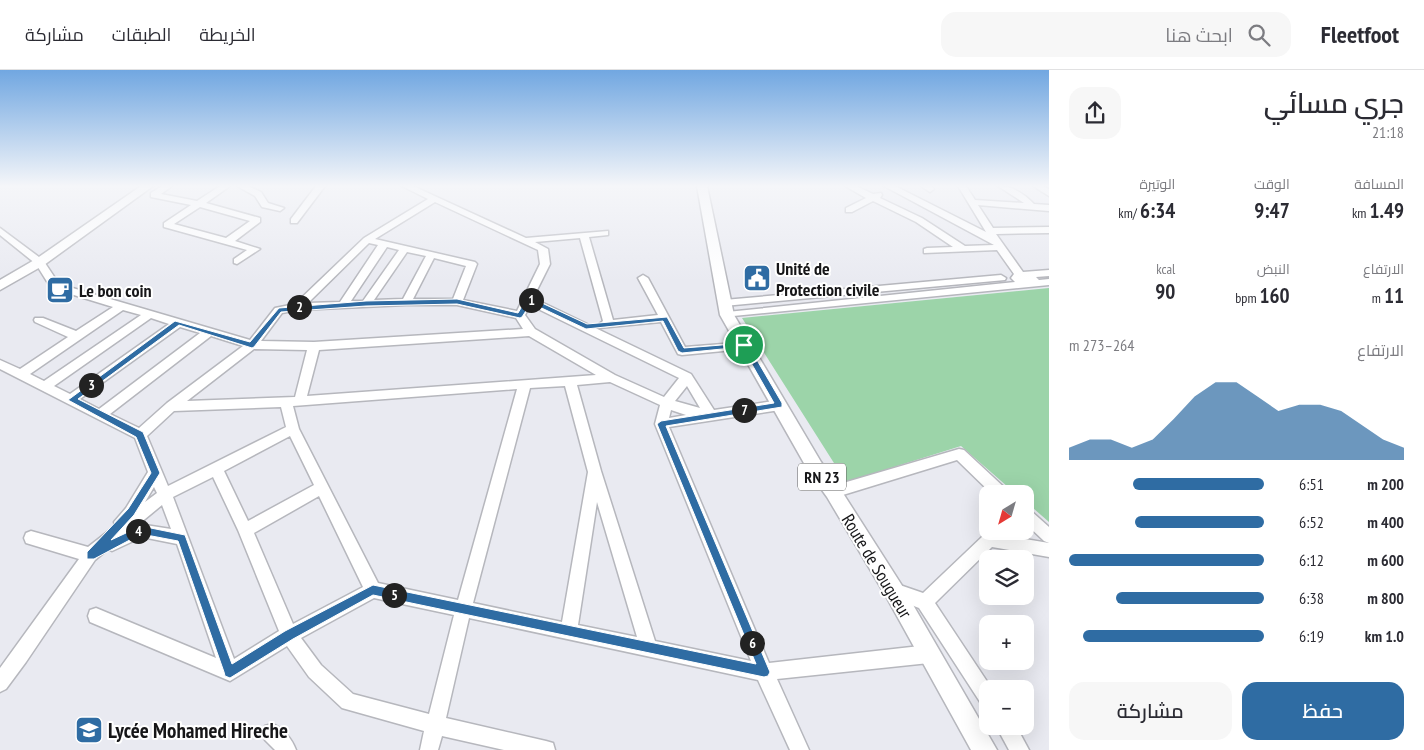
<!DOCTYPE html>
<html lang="ar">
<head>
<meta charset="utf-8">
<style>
	body { margin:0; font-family:"PT Sans Narrow",Cairo,sans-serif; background:#f7f7f7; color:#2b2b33; direction:rtl; height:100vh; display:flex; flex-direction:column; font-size:19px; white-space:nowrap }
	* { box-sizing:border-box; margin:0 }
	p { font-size:16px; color:#7c7c81 }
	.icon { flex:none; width:28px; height:28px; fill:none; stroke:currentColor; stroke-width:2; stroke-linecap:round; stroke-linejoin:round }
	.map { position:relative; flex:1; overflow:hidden; direction:ltr }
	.details { display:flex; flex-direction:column; background:#fff; width:375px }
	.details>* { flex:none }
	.needle { width:32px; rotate:217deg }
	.fabs { position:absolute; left:979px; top:415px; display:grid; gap:10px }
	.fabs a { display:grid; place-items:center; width:55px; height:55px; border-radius:10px; background:#fff; box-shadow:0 5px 20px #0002; font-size:25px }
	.pin { position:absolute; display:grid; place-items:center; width:42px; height:42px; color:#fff; margin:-21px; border:2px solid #fff; border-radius:50%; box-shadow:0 1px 5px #0007 }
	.km { position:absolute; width:25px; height:25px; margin:-12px; border-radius:50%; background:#222; color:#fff; font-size:14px; line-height:25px; text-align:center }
	.round { display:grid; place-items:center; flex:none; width:52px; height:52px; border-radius:15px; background:#f7f7f7 }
	.headline { display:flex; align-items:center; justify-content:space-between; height:85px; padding:0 20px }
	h1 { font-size:28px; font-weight:600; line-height:38px }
	.figures { display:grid; grid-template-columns:repeat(3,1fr); gap:8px; height:85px; padding:5px 20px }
	.figures div { display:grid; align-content:center }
	.figures b { font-size:21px; font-weight:600 }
	.figures small { font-size:14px; font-weight:400 }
	.figures p { font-size:14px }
	.chart { height:140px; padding:10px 20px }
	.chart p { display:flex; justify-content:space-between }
	.chart svg { width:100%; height:90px; margin-top:5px; fill:#2f6ca3; opacity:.7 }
	.button { display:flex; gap:10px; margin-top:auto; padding:10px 20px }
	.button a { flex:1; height:58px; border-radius:15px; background:#2f6ca3; color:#fff; font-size:20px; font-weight:600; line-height:58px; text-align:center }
	.button a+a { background:#f7f7f7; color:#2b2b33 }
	ul { padding:0 20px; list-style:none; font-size:16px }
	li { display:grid; grid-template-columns:80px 60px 1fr; align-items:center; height:38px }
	li i { height:12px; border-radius:6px; background:#2f6ca3 }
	header { display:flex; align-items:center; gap:30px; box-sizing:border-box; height:70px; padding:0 25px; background:#fff; border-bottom:1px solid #e1e1e2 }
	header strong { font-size:24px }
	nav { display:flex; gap:28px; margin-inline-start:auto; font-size:18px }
	.search { width:350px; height:45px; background:#f7f7f7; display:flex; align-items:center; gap:12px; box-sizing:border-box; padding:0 18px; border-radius:15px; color:#7c7c81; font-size:19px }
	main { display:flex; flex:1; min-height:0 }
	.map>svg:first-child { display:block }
	.green { fill:#9cd4a9 }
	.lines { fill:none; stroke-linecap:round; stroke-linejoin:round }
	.minor-casing { stroke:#b6b7bd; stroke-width:3 }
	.major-casing { stroke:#b6b7bd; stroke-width:3 }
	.minor { fill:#fff; fill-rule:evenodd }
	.major { fill:#fff; fill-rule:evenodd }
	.route { fill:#2f6ca3; stroke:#fff; fill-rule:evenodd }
	.labels { text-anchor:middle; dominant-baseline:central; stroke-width:4; stroke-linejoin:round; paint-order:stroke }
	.shield { fill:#fff; stroke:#5c5c5d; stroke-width:1 }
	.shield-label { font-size:16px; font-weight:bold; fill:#161618 }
	.poi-label { font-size:18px; font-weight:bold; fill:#161618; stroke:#fff; text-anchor:start }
	.street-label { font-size:18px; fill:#161618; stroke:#fff }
	.near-poi-label { font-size:21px; font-weight:bold; fill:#161618; stroke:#fff; text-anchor:start }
</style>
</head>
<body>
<header>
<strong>Fleetfoot</strong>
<div class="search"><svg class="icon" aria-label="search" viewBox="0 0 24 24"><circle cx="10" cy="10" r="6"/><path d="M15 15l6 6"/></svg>ابحث هنا</div>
<nav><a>الخريطة</a><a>الطبقات</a><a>مشاركة</a></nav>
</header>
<main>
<section class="details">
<div class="headline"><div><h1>جري مسائي</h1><p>21:18</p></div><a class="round"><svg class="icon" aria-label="share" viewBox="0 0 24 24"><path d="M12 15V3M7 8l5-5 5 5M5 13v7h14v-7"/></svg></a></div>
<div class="figures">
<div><p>المسافة</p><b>1.49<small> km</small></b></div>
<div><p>الوقت</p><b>9:47</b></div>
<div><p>الوتيرة</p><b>6:34<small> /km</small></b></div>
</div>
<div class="figures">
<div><p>الارتفاع</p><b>11<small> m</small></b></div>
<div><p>النبض</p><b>160<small> bpm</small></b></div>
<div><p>kcal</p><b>90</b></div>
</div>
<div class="chart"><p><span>الارتفاع</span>264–273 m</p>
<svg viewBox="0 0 160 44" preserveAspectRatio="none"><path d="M0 44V38L10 34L20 34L30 38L40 34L50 24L60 13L70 6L80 6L90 13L100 20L110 17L120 17L130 20L140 27L150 34L160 38V44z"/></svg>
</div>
<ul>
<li><b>200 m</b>6:51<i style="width:67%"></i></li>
<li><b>400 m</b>6:52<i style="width:66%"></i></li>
<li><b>600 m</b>6:12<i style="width:100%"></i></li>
<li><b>800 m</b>6:38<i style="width:76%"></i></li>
<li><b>1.0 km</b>6:19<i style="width:93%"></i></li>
</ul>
<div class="button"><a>حفظ</a><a>مشاركة</a></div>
</section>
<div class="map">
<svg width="1049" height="680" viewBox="0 0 1049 680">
	<rect width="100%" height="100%" fill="#e9eaf1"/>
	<!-- green -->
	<path class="green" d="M1049,218v234l-24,-21v-7h-9l-55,-48 -115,36 -104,-164z"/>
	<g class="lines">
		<!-- minor casing -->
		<g class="minor-casing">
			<g id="minor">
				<path d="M162,116h10l-11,8 36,7 23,-15h10l-24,17 54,15v4l-25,19 25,8 -23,15 -3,-1v-4l13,-9 -83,-23v-4l27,-18 -40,-8v-4zM200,137l50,14 -24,17 -52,-14z"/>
				<path d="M237,116h11l13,6 7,11 16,5 -4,3 -18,-4 -7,-11z"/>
				<path d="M316,116h9l-28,37h-6v-4z"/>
				<path d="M402,116h11l113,52 82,-7v4l-19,2 24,83 45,-5 -20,-37 5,-3 5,3 37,69 63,-5 2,3 -2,3 -4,1 -62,6 -4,-1 -17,-32 -62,6 -1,-3 5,-4 -23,-83 -45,4 13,7 2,15 -17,34 158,76 23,36 66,-10 4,2 2,3 -2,3 -4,2 -111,17 100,236 160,-18 6,3 3,6 -3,6 -6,3 -152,16 32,71h-19l-32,-70 -289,-62 -23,100 100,23 7,2 2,7h-51l-62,-14 -4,14h-18l4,-19 -82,-23 -33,-31 -22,-31 -57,35 -140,-59 -2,-6 2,-6 6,-2 120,50 -39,-114 -35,-7 -30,14 -4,-2 -13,11 -69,102 -20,27 -6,3v-24l79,-109 -53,-16 -2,-5 2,-5 5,-2 57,16 27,-21 -1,-4 12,-14 22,-36 -13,-34 -135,-69v-9l20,9 48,-32 -33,-15 -1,-2 1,-2h8l33,13 37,-24 -62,-19 -15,-24 -36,-29v-7l43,32 16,24 191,56 25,-32 20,-4 69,-66 64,-39zM435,132l103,48 2,14 -23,47 -54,-11 14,-36 -2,-2 -100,-23zM369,173l9,2 -38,57 -32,1zM387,177l12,3 -36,51h-12zM407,182l19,4 -23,43 -29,1zM434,188l32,8 -13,33h-40zM406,235h51l59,13 7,11 -209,13 -53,-1 21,-28 16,-3zM530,235l149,73 -15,19 -49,-22 -80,-46 -10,-14zM123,240l18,5 -97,66 -14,-7zM151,248l18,6 -99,70 -16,-8zM180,257l20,6 -101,76 -19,-10zM211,266l32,10 -76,57 -28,25 -29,-14zM529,266l67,39 -289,21 12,-46zM254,279l53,1 -12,47 -108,4zM610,312l50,23 -5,19 96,237 -96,-20 -54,-170 -24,-86zM565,316l23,86 -26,150 -89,-19 57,-215zM687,316l13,22 -25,-7zM517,319l-59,211 -80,-17 -79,-154 -6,-23zM281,337l5,20 -118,59 -21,-50 27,-25zM671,340l15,5 -17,3zM290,366l24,49 -66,36 -24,-50zM213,407l25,53 41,101 -45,28 -61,-162zM154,417l3,6 -12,9zM319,426l44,91 -70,37 -39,-91zM597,432l40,135 -59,-12zM162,435l9,24 -32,-5zM374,528l80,17 -25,99 -76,-20 -32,-29 -20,-27z"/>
				<path d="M845,116h11l17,8 8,-1 1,2 -2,3 42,20 43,28 29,-1 -110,-59h11l91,46 -28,-46h8l9,14 49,3 -26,-17c15,0 26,8 36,18l15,1v6l-71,-6 15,23 56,-1v6l-53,1 27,38 26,-2v6l-13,1 3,3 10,-1v6l-326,32 -1,-2 5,-3 288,-30 -4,-4 3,-4 -17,-24 -73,3v-4l3,-1 26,-1 -37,-25 -43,-21 -21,11h-6v-4l20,-10z"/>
				<path d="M921,116h10l3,3 -4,3z"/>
				<path d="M1033,116h10l6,3v7z"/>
				<path d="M1001,205l5,3 -1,2 -281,26 -5,-3 5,-3z"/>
				<path d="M959,379l5,1 43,40 2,4h-17l-35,-34 -124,38 -5,-2 -2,-4 2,-4 5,-2z"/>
				<path d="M1025,438l5,2 19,17v16l-5,-2 -19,-18z"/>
				<path d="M989,463l60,10v14l-57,-10 -57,56 57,86h-4v19l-6,-3 -63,-97 -31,-12 -2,-5 2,-5 6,-3 29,10 61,-58z"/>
				<path d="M272,654c11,4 20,15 24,26h-21l-10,-10 -2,-7 2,-7z"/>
				<path d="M996,656h20l13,24h-20z"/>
			</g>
		</g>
		<!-- major casing -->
		<g class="major-casing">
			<g id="major">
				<path d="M141,116h12l-109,79 -44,25v-10l36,-21z"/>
				<path d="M697,116h10l27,129 87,147 18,25 62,97 96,166h-26l-84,-152 -60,-101 -18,-25 -89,-157z"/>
			</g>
		</g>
		<!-- minor -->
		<use href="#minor" class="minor"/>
		<!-- major -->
		<use href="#major" class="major"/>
	</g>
	<!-- sky -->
	<linearGradient id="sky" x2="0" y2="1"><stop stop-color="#71a7e1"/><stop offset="0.55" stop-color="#f5f6f9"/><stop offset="1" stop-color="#f5f6f9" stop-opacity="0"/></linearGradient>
	<rect width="1049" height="211" fill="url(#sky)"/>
	<!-- route -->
	<path class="route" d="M529,227l58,27 80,-7 17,31 63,-5 35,60v4l-116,19 104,246 -2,4 -4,1 -391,-82 -80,44 -63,39 -5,-2 -1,-4 -46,-131 -37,-7 -47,25h-7v-7l41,-43 23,-36 -15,-36 -68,-37 107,-79 75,21 29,-34 87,-7 91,-2 61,14 9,-15zM531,233l55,26 77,-8 15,30 4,2 60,-6 32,56 -113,18 -4,3 99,240 -383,-79 -88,46 -53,33 -47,-129 -44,-9 -30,14 23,-25 26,-42 -17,-41 -65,-33 101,-74 73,23 2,-1 27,-35 85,-6 91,-2 63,14 2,-1z"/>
	<!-- icons -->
	<defs>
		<g id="civic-square" transform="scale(1.4375)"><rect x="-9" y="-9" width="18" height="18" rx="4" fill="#2f6ca3" stroke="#fff"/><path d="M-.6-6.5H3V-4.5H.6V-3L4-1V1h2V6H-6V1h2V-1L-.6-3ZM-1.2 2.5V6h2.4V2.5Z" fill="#fff"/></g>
		<g id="cafe-square" transform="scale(1.4375)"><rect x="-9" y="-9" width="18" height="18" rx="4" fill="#2f6ca3" stroke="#fff"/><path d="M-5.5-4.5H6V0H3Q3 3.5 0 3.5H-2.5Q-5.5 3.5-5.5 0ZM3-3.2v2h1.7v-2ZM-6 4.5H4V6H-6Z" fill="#fff"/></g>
		<g id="school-square" transform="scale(1.4375)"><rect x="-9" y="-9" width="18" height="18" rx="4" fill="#2f6ca3" stroke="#fff"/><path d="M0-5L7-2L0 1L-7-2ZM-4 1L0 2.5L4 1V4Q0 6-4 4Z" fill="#fff"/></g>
	</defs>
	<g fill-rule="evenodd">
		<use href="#civic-square" x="757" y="208"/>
		<use href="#cafe-square" x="60" y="220"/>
		<use href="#school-square" x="89" y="660"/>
	</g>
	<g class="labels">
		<!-- shield labels -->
		<rect class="shield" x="798" y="393.5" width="48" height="27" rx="4"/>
		<g class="shield-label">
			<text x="822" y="407">RN 23</text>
		</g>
		<!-- poi labels -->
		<g class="poi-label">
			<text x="776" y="198">Unité de<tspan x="776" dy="21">Protection civile</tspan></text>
			<text x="79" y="220">Le bon coin</text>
		</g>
		<!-- street labels -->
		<g class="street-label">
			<text transform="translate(877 496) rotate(59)">Route de Sougueur</text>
		</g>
		<!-- near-poi labels -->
		<g class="near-poi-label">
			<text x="108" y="660">Lycée Mohamed Hireche</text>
		</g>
	</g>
</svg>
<div class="fabs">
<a><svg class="needle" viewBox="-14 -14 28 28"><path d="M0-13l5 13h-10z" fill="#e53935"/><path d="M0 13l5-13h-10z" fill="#7c7c81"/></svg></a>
<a><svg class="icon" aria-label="layers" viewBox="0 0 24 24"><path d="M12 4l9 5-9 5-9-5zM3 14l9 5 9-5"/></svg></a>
<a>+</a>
<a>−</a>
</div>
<div class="pin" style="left:744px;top:275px;background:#1e9e55"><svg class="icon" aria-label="arrive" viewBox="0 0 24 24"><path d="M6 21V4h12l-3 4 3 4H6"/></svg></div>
<b class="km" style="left:531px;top:230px">1</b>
<b class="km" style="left:299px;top:237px">2</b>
<b class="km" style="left:91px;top:315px">3</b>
<b class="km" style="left:138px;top:461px">4</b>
<b class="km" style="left:394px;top:525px">5</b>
<b class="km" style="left:752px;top:573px">6</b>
<b class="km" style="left:744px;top:340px">7</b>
</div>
</main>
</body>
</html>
